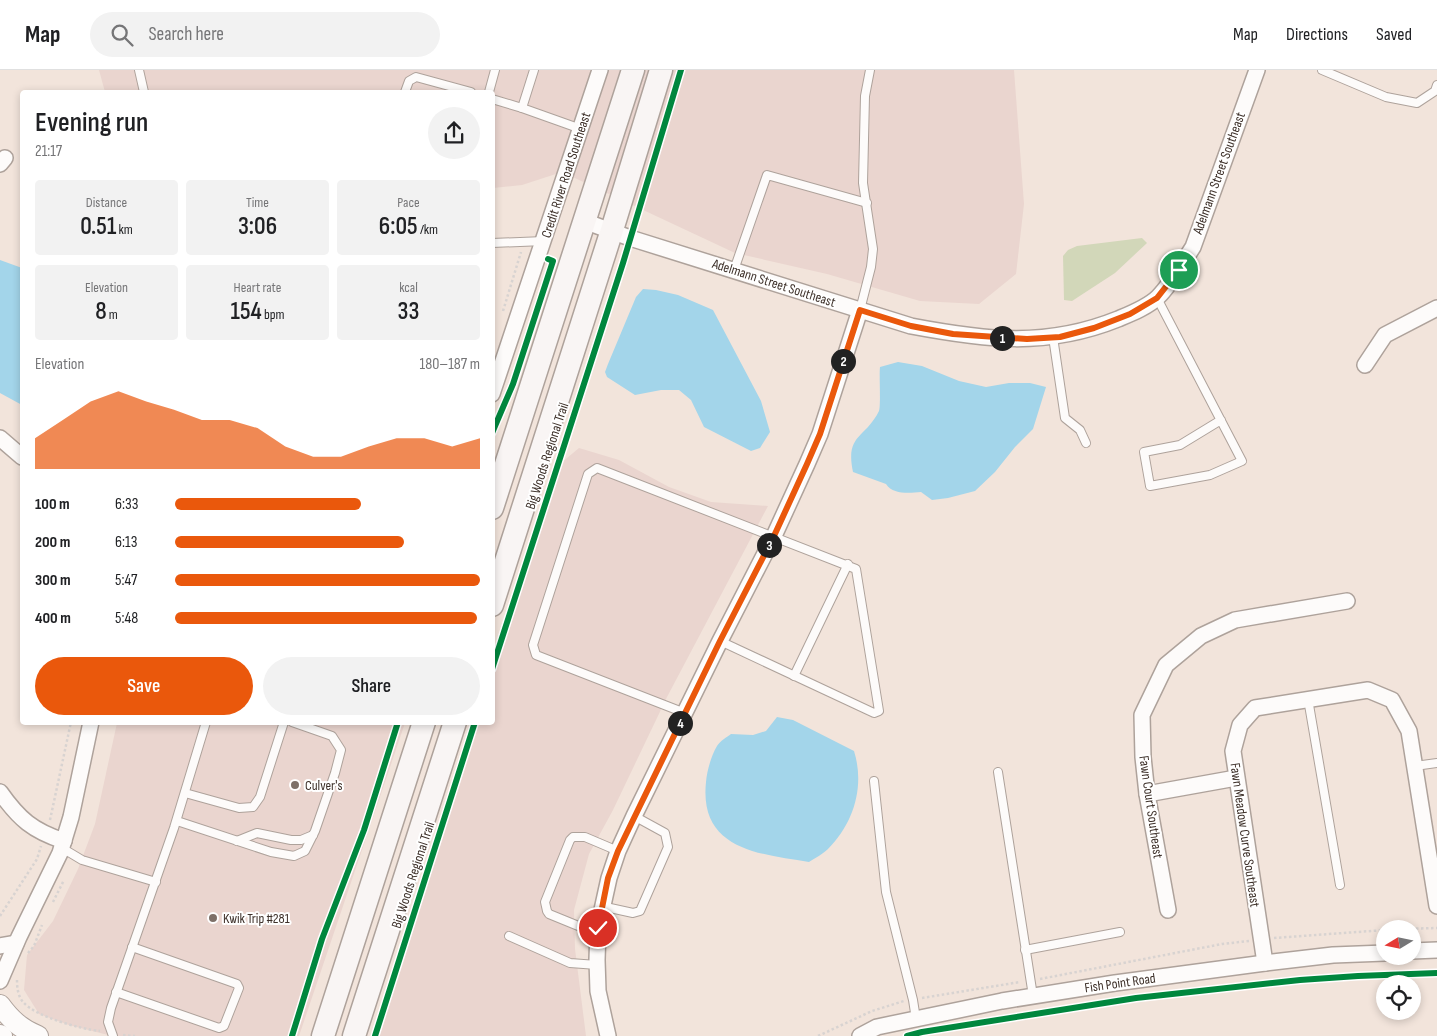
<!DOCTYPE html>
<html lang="en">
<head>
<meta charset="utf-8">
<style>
	body { margin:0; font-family:"Sofia Sans Condensed",sans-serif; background:#f2f2f2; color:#202124; height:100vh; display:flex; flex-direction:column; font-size:19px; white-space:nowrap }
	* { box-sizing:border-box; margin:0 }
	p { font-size:16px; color:#757577 }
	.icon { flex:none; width:28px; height:28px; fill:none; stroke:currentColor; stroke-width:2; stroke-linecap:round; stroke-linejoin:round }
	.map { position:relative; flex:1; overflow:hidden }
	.side { position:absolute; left:20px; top:20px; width:475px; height:635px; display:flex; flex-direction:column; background:#fff; border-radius:5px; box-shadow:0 2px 8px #0003 }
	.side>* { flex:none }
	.needle { width:32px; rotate:260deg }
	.fabs { position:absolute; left:1376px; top:850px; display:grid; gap:10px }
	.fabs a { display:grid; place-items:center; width:45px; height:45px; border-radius:50%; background:#fff; box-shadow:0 2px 8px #0003; font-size:25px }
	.pin { position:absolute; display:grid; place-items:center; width:42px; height:42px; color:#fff; margin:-21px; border:2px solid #fff; border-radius:50%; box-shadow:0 1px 5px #0007 }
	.km { position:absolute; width:25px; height:25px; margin:-12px; border-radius:50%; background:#222; color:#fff; font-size:14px; line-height:25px; text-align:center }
	.round { display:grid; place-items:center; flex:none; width:52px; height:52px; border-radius:26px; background:#f2f2f2 }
	.summary { display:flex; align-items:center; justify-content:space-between; height:85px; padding:0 15px }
	h1 { font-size:28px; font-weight:600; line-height:38px }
	.metrics { display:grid; grid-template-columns:repeat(3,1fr); gap:8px; height:85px; padding:5px 15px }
	.metrics div { display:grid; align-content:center; border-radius:5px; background:#f2f2f2; text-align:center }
	.metrics b { font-size:25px; font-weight:600 }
	.metrics small { font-size:14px; font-weight:400 }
	.metrics p { font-size:14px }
	.chart { height:140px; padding:10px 15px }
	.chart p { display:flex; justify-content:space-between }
	.chart svg { width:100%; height:90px; margin-top:5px; fill:#ea580c; opacity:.7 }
	.action { display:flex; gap:10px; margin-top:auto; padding:10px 15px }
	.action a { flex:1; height:58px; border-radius:30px; background:#ea580c; color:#fff; font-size:20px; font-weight:600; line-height:58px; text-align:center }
	.action a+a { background:#f2f2f2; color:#202124 }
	ul { padding:0 15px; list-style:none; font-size:16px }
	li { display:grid; grid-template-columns:80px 60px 1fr; align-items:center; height:38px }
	li i { height:12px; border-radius:6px; background:#ea580c }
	header { display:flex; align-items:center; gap:30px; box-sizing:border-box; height:70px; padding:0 25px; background:#fff; border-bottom:1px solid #e0e0e0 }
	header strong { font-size:24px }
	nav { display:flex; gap:28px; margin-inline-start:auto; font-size:18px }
	.search { width:350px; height:45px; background:#f2f2f2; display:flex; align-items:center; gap:12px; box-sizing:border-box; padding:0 18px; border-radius:28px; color:#757577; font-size:19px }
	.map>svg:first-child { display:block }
	.commercial { fill:#ead5cf }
	.green { fill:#d2d7b9 }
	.water { fill:#a3d5ea }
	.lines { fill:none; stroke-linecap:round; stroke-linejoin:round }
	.service-casing { stroke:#aea29b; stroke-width:10 }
	.minor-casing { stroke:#aea29b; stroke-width:18 }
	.tertiary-casing { stroke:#aea29b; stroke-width:22 }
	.secondary-casing { stroke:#aea29b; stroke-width:25 }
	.path { stroke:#d8d3d1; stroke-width:2.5; stroke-dasharray:2.5 2.5; stroke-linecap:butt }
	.service { stroke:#fdfbfa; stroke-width:8 }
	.minor { stroke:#fdfbfa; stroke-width:15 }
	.tertiary { stroke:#fdfbfa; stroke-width:20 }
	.secondary { stroke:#f9f5f4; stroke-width:22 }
	.cycleway-casing { stroke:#fff; stroke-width:9 }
	.cycleway { stroke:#00873e; stroke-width:6 }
	.route-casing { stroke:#fff; stroke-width:10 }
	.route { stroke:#ea580c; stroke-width:6 }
	.poi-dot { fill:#7d7068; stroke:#fff; stroke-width:2 }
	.labels { text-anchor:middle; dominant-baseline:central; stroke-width:4; stroke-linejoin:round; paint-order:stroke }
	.street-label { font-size:14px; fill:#3e312a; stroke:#fff }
	.poi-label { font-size:14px; fill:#3e312a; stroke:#fff; text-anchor:start }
</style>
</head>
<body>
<header>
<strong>Map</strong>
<div class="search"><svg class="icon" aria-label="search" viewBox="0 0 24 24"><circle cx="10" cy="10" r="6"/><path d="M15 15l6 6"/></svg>Search here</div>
<nav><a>Map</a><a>Directions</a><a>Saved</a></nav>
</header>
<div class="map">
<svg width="1437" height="966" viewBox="0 0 1437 966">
	<rect width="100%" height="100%" fill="#f2e4db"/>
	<!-- commercial -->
	<g class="commercial">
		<path d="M99,0h915l10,134 -8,70 -37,30 -59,-3 -93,-27 -92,-21 -173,-81 -40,13 -29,3 -1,-96h-387z"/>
		<path d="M579,378l40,12 50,27 42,15 57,4 -101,191 -54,113 -24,44 -15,56 1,39 11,87h-212l100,-313 18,-1 1,-56 62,-198z"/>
		<path d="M117,653h288l-106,313h-187l-43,-11 -30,-11 -15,-24 3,-35 26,-34 25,-52 17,-45z"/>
	</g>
	<!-- green -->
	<path class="green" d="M1142,168l5,5 -32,30 -43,28 -8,-1 -1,-44 5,-6 9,-4z"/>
	<!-- water -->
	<g class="water">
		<path d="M0,190l22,8v137l-22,-12z"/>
		<path d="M643,219l13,1 22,5 35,15 48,91 9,31 -10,16 -9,3 -47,-24 -13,-27 -12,-10h-18l-26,5 -28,-18 -2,-5 3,-8 28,-67z"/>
		<path d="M898,292l24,4 37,15 27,6 23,-4h21l16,4 -13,42 -18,18 -20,25 -20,19 -27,7 -16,2 -11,-8c-11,1 -28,3 -35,-8l-33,-12c-8,-38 12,-33 26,-61 2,-6 0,-35 1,-44z"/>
		<path d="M777,647l16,3 61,31c11,35 0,72 -26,98 -5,5 -13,9 -19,13 -51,-8 -110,-13 -103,-80 1,-11 5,-26 11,-36 3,-5 10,-9 14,-12l22,1 13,-4z"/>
	</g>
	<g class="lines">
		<!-- service casing -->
		<g class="service-casing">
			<g id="service">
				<path d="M139,0l5,22"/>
				<path d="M534,0l-12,38 59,21"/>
				<path d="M1322,0l64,27 31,6 18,-12 2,-6"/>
				<path d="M405,22l4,-11 7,-4 55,15"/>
				<path d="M489,22l6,-22"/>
				<path d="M492,29l30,9"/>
				<path d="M492,173l52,-2"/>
				<path d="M734,200l33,-95 100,28"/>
				<path d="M1157,228l85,163 -32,14 -60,11 -6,-34 36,-7 41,-25"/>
				<path d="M860,240l11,-43 2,-18 -10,-66 2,-87 5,-26"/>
				<path d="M1053,267l12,81 15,12 6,13"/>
				<path d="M794,606l54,-112"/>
				<path d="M1308,629l32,186"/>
				<path d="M685,643l-149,-58 -3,-10 55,-171 9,-6 259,101 23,142 -5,2 -154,-72"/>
				<path d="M1415,696l22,-3"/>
				<path d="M998,702l35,224"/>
				<path d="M874,711l12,111 27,108 3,19"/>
				<path d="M185,723l54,15 14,-1 7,-10 24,-75"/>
				<path d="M177,751l94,31 23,4 11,-5 10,-20 20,-58 6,-23 -9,-14 -40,-14"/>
				<path d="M237,771l20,-8 34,7h10l12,-5"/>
				<path d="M62,778l20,12 74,22"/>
				<path d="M601,836l32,7 7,-2 28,-64 -3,-14 -31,-17"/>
				<path d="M598,864l-49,-20 -2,-3 -2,-9 25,-62 3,-3h12l33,14"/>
				<path d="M509,866l61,27 27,2"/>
				<path d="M1025,880l95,-18"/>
				<path d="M116,922l103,36 5,-2 15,-38 -2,-4 -105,-37"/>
				<path d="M113,966l-5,-14 3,-14 63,-180 32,-106"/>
			</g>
		</g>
		<!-- minor casing -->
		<g class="minor-casing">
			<g id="minor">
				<path d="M0,94l5,-6"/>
				<path d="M584,151l46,17 281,88c74,14 135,22 207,-7 12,-5 30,-12 40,-22 14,-14 24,-33 35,-50l64,-177"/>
				<path d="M1365,295l20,-30 52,-27"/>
				<path d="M492,324l108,-324"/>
				<path d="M0,368l22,19"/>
				<path d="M0,722c19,27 33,39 64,49"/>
				<path d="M1147,724l89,-16"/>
				<path d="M1168,840l-21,-116 -4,-37 -1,-42 24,-50 35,-29 34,-16 112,-19"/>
				<path d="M0,876l16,-3"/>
				<path d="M1412,881l25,-1"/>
				<path d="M1265,893l-32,-212 7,-26 15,-17 113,-18 24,10 17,31 28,175"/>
				<path d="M0,911l19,-44 41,-84 11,-36 20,-95"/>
				<path d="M608,966l-10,-45 -1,-31 1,-32 11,-50 9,-27 16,-35 86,-175 54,-105 33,-72 13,-30 40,-124"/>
				<path d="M860,966l17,-9 125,-26 113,-18 150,-20 68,-8 52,-2"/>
			</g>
		</g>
		<!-- tertiary casing -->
		<g class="tertiary-casing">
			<g id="tertiary">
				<path d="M0,935c11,15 21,24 38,31"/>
				<path d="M0,965l2,1"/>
			</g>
		</g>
		<!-- secondary casing -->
		<g class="secondary-casing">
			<g id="secondary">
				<path d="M492,438l141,-438"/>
				<path d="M492,535l120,-375 49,-160"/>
				<path d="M323,966l101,-314"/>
				<path d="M354,966l101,-314"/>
			</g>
		</g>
		<!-- path -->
		<g class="path">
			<path d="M503,241l18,-59"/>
			<path d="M50,750l21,-98"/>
			<path d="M53,832l11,-22"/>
			<path d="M0,846l37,-57 4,-13"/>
			<path d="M1396,859l41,-1"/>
			<path d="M1274,868l111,-8"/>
			<path d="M28,883l6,-7 8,-21"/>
			<path d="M1040,909l182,-35 27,-3"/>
			<path d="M17,910c0,8 1,16 6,22 13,15 58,27 77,29"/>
			<path d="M922,928l98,-16"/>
			<path d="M123,965l12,1"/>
			<path d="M818,966l54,-25 32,-10"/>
		</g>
		<!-- service -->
		<use href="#service" class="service"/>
		<!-- minor -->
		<use href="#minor" class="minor"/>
		<!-- tertiary -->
		<use href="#tertiary" class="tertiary"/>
		<!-- secondary -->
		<use href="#secondary" class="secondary"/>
		<!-- cycleway casing -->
		<g class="cycleway-casing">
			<g id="cycleway">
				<path d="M492,363l21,-49 40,-123 -5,-2"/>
				<path d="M492,599l131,-406 58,-193"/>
				<path d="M292,966l30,-97 42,-109 34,-108"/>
				<path d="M375,966l100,-314"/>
				<path d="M907,966l15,-4 214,-34 164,-18 58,-4 79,-3"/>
			</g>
		</g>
		<!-- cycleway -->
		<use href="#cycleway" class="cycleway"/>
	</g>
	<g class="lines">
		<!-- route casing -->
		<g class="route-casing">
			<path id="route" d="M598,858l10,-50 10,-27 102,-210 54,-105 33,-72 13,-30 40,-124 51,16 42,8 74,5 33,-2 34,-9 36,-14 27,-16 22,-28"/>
		</g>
		<!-- route -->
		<use href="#route" class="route"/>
	</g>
	<!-- markers -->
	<g class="poi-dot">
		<circle cx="295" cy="715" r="5"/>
		<circle cx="213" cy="848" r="5"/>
	</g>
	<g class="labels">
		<!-- street labels -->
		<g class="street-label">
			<text transform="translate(1219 103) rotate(-70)">Adelmann Street Southeast</text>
			<text transform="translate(566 105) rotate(-72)">Credit River Road Southeast</text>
			<text transform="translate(774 213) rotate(18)">Adelmann Street Southeast</text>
			<text transform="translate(547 386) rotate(-72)">Big Woods Regional Trail</text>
			<text transform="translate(1151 737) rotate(82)">Fawn Court Southeast</text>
			<text transform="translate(1245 765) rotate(82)">Fawn Meadow Curve Southeast</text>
			<text transform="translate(413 805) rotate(-72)">Big Woods Regional Trail</text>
			<text transform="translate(1120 913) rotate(-8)">Fish Point Road</text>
		</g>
		<!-- poi labels -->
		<g class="poi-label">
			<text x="305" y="715">Culver's</text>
			<text x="223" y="848">Kwik Trip #281</text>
		</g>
	</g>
</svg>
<div class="fabs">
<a><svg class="needle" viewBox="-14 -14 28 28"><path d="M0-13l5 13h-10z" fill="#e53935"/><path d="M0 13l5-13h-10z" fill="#757577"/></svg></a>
<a><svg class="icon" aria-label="locate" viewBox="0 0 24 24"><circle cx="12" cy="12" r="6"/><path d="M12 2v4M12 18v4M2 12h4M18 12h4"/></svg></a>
</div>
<div class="pin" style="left:1179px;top:200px;background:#1e9e55"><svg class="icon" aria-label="arrive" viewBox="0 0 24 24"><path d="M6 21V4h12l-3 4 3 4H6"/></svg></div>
<div class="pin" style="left:598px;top:858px;background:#d93025"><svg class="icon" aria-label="check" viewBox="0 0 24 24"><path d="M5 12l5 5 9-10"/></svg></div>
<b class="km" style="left:1002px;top:268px">1</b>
<b class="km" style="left:843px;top:291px">2</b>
<b class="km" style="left:769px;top:475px">3</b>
<b class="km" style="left:680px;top:653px">4</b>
<section class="side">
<div class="summary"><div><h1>Evening run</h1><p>21:17</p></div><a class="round"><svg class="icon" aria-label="share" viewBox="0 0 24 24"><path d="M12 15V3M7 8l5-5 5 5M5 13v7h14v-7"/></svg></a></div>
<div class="metrics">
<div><p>Distance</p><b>0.51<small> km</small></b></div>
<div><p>Time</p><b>3:06</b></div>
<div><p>Pace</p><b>6:05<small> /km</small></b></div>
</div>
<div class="metrics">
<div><p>Elevation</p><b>8<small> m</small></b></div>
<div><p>Heart rate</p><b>154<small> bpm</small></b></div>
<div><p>kcal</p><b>33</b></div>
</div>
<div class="chart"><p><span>Elevation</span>180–187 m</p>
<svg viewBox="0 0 160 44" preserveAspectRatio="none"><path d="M0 44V29L10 20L20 11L30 6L40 11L50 15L60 20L70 20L80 24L90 33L100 38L110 38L120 33L130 29L140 29L150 33L160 29V44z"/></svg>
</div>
<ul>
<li><b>100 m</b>6:33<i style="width:61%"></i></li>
<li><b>200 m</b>6:13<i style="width:75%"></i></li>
<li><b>300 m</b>5:47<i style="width:100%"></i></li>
<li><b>400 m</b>5:48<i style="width:99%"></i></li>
</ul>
<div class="action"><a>Save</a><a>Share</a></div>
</section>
</div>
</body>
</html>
